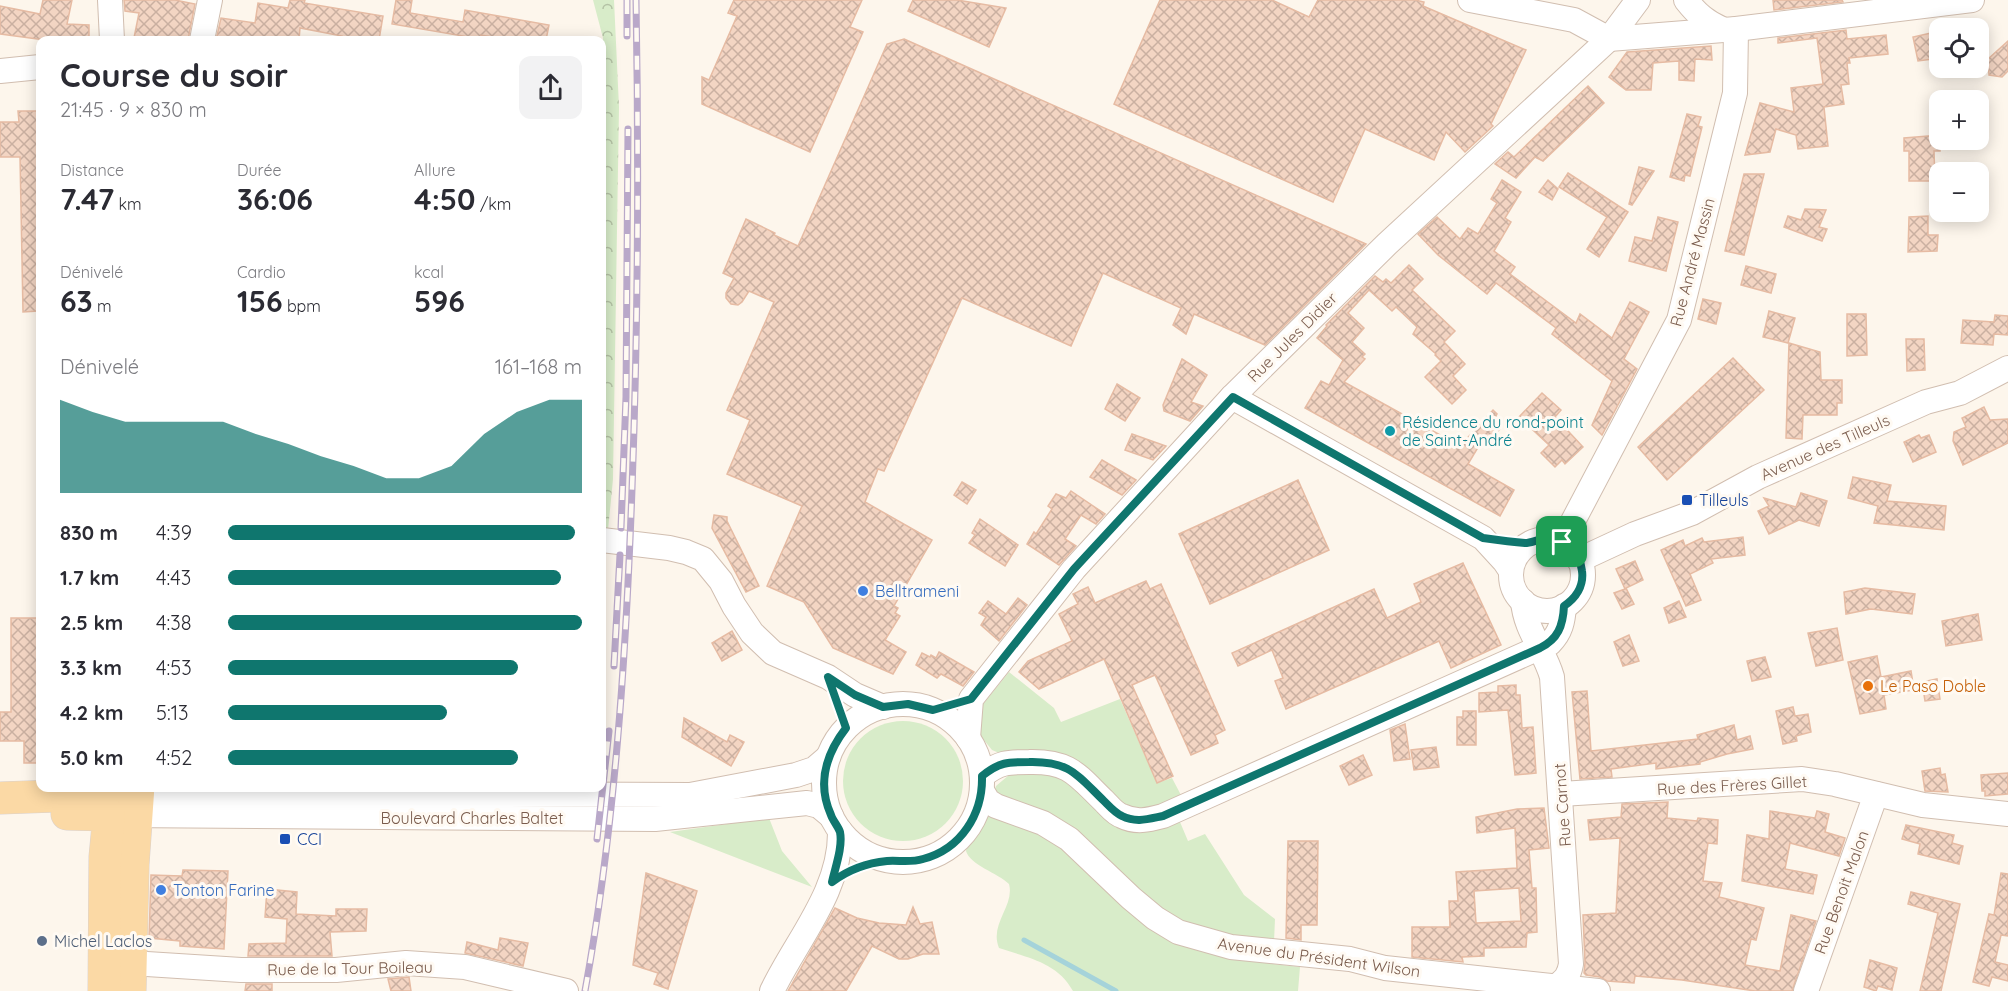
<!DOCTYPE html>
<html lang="fr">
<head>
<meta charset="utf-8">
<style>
	body { margin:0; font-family:Quicksand,sans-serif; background:#f2f2f3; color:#2b2b33; height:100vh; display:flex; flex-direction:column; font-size:22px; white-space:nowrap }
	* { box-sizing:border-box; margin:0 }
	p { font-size:20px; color:#7c7c81 }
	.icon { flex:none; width:33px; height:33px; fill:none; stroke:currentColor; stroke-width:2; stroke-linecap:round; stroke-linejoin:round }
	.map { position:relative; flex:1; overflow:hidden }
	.side { position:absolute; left:36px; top:36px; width:570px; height:756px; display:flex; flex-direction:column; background:#fff; border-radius:12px; box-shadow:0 3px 15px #0003 }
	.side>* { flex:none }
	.buttons { position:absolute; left:1929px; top:18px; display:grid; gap:12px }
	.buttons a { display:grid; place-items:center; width:60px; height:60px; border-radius:12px; background:#fff; box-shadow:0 3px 15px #0003; font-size:30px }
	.pin { position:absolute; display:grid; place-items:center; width:51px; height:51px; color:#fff; margin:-26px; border-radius:12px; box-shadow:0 3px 9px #0006 }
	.round { display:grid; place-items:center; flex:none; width:63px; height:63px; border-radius:12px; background:#f2f2f3 }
	.headline { display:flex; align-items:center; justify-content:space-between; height:102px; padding:0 24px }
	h1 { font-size:33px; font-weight:700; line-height:45px }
	.stats { display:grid; grid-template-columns:repeat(3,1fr); gap:9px; height:102px; padding:6px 24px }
	.stats div { display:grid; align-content:center }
	.stats b { font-size:30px; font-weight:700 }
	.stats small { font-size:16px; font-weight:400 }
	.stats p { font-size:16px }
	.chart { height:168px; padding:12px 24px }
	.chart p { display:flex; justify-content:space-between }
	.chart svg { width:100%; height:108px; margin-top:6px; fill:#0f766e; opacity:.7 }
	ul { padding:0 24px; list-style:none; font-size:20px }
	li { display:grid; grid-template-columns:96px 72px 1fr; align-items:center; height:45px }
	li i { height:15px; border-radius:8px; background:#0f766e }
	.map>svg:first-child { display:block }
	.grass { fill:#d8ecc9 }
	.forest { fill:url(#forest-crowns) }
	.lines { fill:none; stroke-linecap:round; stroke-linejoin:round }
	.stream { stroke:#a5d3da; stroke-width:5 }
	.building { fill:url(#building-cross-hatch); stroke:#e6bba3; stroke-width:1.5; fill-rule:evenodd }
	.minor-casing { stroke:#d1beb0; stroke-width:26 }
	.major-casing { stroke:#dad1cd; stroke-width:33 }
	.minor { stroke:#fff; stroke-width:24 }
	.major { stroke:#fbd9a5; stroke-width:32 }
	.rail-casing { stroke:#b9a8c9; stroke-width:7 }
	.rail { stroke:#fffaf3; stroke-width:4.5; stroke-dasharray:14; stroke-linecap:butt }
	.route-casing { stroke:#fff; stroke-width:12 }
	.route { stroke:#0f766e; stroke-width:8 }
	.culture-dot { fill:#0f9aa8; stroke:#fffaf3; stroke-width:2 }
	.transit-dot { fill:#1a4fb4; stroke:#fffaf3; stroke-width:2 }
	.shop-dot { fill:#3f7fe0; stroke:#fffaf3; stroke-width:2 }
	.food-dot { fill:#e8710a; stroke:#fffaf3; stroke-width:2 }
	.service-dot { fill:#5c6f8a; stroke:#fffaf3; stroke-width:2 }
	.labels { text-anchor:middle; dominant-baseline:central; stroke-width:6; stroke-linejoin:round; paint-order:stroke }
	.street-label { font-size:16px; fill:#7a5c4d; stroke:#fffaf3 }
	.culture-label { font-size:16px; fill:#0d838f; stroke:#fffaf3; text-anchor:start }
	.transit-label { font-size:16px; fill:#164399; stroke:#fffaf3; text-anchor:start }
	.shop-label { font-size:16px; fill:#366cbe; stroke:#fffaf3; text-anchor:start }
	.food-label { font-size:16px; fill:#c56008; stroke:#fffaf3; text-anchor:start }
	.service-label { font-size:16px; fill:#4e5e75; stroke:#fffaf3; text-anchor:start }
</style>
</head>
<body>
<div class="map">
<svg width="2008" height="991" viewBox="0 0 2008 991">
	<defs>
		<pattern id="forest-crowns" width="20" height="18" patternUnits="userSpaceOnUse" patternTransform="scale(1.5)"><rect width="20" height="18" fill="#d8ecc9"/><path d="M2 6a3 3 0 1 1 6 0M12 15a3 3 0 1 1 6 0" fill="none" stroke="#b4c2a5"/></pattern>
		<pattern id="building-cross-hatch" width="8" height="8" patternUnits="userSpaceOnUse" patternTransform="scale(1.5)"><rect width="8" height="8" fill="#f3d5c3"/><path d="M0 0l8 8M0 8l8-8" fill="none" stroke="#cab0a1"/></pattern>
	</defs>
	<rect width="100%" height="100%" fill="#fdf6ec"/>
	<!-- grass -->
	<g class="grass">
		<path d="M1009,672l45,36 7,14 59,-23 37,84 15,-5 10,19 -2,25 8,19 17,-7 39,61 31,24 -2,45 27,3 -2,24h-225c-16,-29 -45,-33 -74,-43 -10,-24 16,-42 10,-64 -11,-11 -39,-19 -43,-33l1,-6 18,-28 11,-31 13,-11 -5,-20 -12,-5 -13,-16 4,-30z"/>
		<circle cx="903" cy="781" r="60"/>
		<path d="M769,818l13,33 30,36 -142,-55z"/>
	</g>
	<!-- forest -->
	<path class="forest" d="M593,0h21l5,107 -6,372 -5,51 -6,-4v-480l1,-8z"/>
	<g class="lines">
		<!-- stream -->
		<path class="stream" d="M1024,940l92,51"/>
	</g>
	<!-- building -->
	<g class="building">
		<path d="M43,0h29l-5,24 22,1v15h-44l-45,-6v-28l40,8z"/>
		<path d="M124,0h51l20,4 -7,36h-43l-11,-2 5,-25 -14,-2z"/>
		<path d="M290,0h15l-1,3 79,13 -4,24 -20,-2v2h-18l1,-4 -42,-8 -1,12h-83l5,-22 34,5 3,-20 30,5z"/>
		<path d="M396,0h16l-2,13 53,9 2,-12 84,15 -3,15h-34l-31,-5 -1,4 -88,-15z"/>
		<path d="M734,0h128l-12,27 13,5 -53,120 -108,-48v-27l7,3 28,-64 -9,-3z"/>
		<path d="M913,0h44l49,8 -17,39 -81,-36z"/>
		<path d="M1160,0h112l37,17 9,-17h97l9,2 -1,4 103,44 -35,74 2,2 -28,26 -19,-20 -12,28 -69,-31 -32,73 -219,-98z"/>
		<path d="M1773,0h69l1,2 -69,8z"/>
		<path d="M1846,30l1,9 39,-4 2,19 -39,4 1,5h-3l2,21 -8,1 3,19 -20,3 4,39 -30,3 -2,-14 -20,-6 -6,23 -25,3 15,-52 34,9 -3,-24 32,-4 -6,-46 -39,5v-5z"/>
		<path d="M1940,31v27l-22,3 -5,-24z"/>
		<path d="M904,39l462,205 -101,101 -71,-31 -8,20 -13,-9 8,-17 -78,-35 -32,73 -109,-48 -78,173 -6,-2 -13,33 67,38 -38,66 4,2 -3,5 5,3 -15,24 21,12 -13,22 -60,-26 -29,-46 -37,-16 35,-80 -75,-32 23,-54 -23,-10 47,-108 -25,-11 -7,11 -4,3 -7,-1 -5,-6v-5l8,-15 -11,-5 23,-54 29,14 -1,2 24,11 89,-202z"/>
		<path d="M2008,41v30l-6,6 -13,-2 -1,-16z"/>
		<path d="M1711,46l1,14 -17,-1 -1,22 -15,-1v-19l-26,2 -2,27h-25l-17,-13 18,-25z"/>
		<path d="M1588,86l16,17 -61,58 -8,-4 -19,21 -21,-14 13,-12 6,5z"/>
		<path d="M18,111h22v156h-3l1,44 -15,1 -3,-155h-20v-35h19z"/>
		<path d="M1687,114l14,3 -3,9 4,1 -12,49 -5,-1 -1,6 -14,-4z"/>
		<path d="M1940,135v16h-6l1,30h-26v-30h-5v-13z"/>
		<path d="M1639,167l15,4 -22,34 -3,-1z"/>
		<path d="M1568,173l60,39 -29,45 -12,-8 20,-32 -48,-30z"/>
		<path d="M1744,174h20l-20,81 -19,-4z"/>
		<path d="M1502,180l19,12 -16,26 6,4 -17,29 21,16 -5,7 66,49 4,-9 32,24 18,-36 19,10 -25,47 13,10 -35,66 -10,-10 20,-44 -60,-47 4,-6 -60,-45 -9,11 -49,-39 -20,-21 19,-17 23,22 8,-11 10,6 19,-31 -6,-4z"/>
		<path d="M1548,180l10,9 -6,11 -13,-8z"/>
		<path d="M1805,209l21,1 -7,17 8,2 -5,12 -38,-14 4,-11 13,4z"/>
		<path d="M1928,216v19h10l-1,16 -29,1 1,-35z"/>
		<path d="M1658,217l20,5 -12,49 -37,-10 6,-24 17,4z"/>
		<path d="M1409,265l14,14 -11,11 43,41 -11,11 21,22 -12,12 13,14 -14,14 -27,-27 16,-16 -6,-6 1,-1 -23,-20 4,-7 -21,-20 -4,4 -23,-21 -21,23 16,15 -12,14 13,12 -3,3 3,2 -21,23 116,64 33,-36 4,4 -4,8 7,7 -12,13 -5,-3 -15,25 46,26 -14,26 -195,-108 16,-27 8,4 14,-25 -26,-22 10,-12 -1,-1 49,-49 8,6 3,-3 5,4z"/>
		<path d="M1746,266l30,8 -5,19 -30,-8z"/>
		<path d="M1703,299l18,4 -5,21 -18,-5z"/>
		<path d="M1769,311l26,7 -7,25 -25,-6z"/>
		<path d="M1847,314h19l1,41 -20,1z"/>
		<path d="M1995,315l13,1v19l-14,-1 -1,11 -32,-2 2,-23 31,2z"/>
		<path d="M1906,339h18l1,31 -18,1z"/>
		<path d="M1789,343l31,9 1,28h21v23h-5v12h-34l-1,24 -16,-1z"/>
		<path d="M1733,358l31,32 -97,90 -29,-33z"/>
		<path d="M1182,359l25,16 -16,27 12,4 -13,15 -26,-10 -1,-6z"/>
		<path d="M1117,384l23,14 -15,23 -20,-12z"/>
		<path d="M1542,393l19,17 -6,7 28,30 -18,17 -3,-4 -7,7 -14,-14 8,-8 -30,-28z"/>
		<path d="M1984,407l6,13 18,-1v24l-45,22 -10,-24 1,-9 12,-5 -4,-9z"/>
		<path d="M1132,434l34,12 -13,14 -28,-10z"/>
		<path d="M1919,435l2,3 8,-3 7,17 -23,10 -9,-20z"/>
		<path d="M1102,460l34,20 -14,15 -32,-18z"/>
		<path d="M1853,477l38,8 -4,16 59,5 -2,24 -70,-7 4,-17 -30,-8z"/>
		<path d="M1298,480l31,70 -119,54 -31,-70z"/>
		<path d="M962,482l14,8 -9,14 -13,-9z"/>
		<path d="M1071,491l34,23 -9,10 -15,-9 -16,24 11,7 -17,19 -32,-21 7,-12 2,2 16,-25 -4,-3 8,-12 10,4z"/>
		<path d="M1801,493l26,8 -8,25 -20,-6 -30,14 -11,-23 11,-5 -5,-8 32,9z"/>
		<path d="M714,515l13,2v4l32,65 -13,6 -34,-64z"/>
		<path d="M980,519l38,26 -13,21 -36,-23 6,-8 -3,-2z"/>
		<path d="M1743,537l2,18 -34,4 2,4 -23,11 11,26 -15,6 -25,-56 22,-10 2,6 17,-8 2,4z"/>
		<path d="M1635,561l8,19 -17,8 8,16 -12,5 -8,-16 11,-4 -9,-20z"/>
		<path d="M1463,563l38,82 -50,23 -12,-27 -153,68 -11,-28 8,-3 -11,-28 -34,16 -6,-13 142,-64 13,29 34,-16 -7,-18z"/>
		<path d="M1146,581l4,8 11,-5 64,146 -10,5 3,8 -27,12 -36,-80 -23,10 41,91 -16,7 -53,-124 -65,30 -20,-17 9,-11 44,-20 -13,-27 19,-10 -5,-10 15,-7 7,16z"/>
		<path d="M1865,588l50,6 -3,20 -41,-5 -25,5 -2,-22z"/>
		<path d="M1018,598l9,7 -28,36 -18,-16 5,-8 -7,-4 9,-12 18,13z"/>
		<path d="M1679,601l7,16 -17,6 -5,-15z"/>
		<path d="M1978,614l4,26 -36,6 -4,-25z"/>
		<path d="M11,618h29v145h-16v-22h-24v-29h11z"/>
		<path d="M1837,628l6,32 -27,6 -8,-33z"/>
		<path d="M732,631l10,19 -20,11 -10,-18z"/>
		<path d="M1629,635l10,26 -16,5 -9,-24z"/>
		<path d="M939,652l35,20 -11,14 -22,-12 -4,4 -21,-13 6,-12 8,4 1,-2 5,3z"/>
		<path d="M1877,656l4,21 30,-6 3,19 -30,5 2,14 -26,5 -12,-52z"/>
		<path d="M1765,657l6,20 -19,4 -5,-20z"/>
		<path d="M1937,679l3,20 -15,2 -3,-19z"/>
		<path d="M1516,685v10h4l2,33 11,-1 3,46 -21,2 -7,-65 -29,2v-19l19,-1v-6z"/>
		<path d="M1587,691l4,60 107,-12 -1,-4 37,-10 3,15 13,-4 3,13 -26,5 -27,8v2l-44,5v-6l-45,6 1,8 -32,2 -8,-87z"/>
		<path d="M1793,707l2,9 13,-2 3,18 -15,4 1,5 -14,3 -7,-33z"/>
		<path d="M1463,711h13v34h-19v-28h6z"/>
		<path d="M684,718l43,24 3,-7 14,7 -13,24 -49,-29z"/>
		<path d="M1405,724l5,35 -16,2 -4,-31z"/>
		<path d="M1436,747l3,20 -25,3 -3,-20z"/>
		<path d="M1363,755l9,20 -23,10 -9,-19z"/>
		<path d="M1940,768l1,7 4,-1 3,18 -23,-1 -3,-20z"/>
		<path d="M2008,773v21l-23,2v-5h-3l-1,-16z"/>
		<path d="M1668,802l-1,16 30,3 1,-3 20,2 -1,24 -9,-1 -5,38 19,2 -3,14 45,11 -8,32 -5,-1 -6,26 35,6 11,-56 25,6 -24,70h-37l-73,-11 -47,-4 -1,7 -27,-2 -7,-4 -14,-2 -2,-2 1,-10 -2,-48 33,-2 4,-75 -30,2 -2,-20 33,-3 1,-13z"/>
		<path d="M1544,808l5,40 -20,2 3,38h4l1,44 -10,1 -1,14 -42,1v8l-22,1 1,5 -51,-5v-30h38l-1,-26h9l-2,-29 61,-4 -2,-40 -38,5 -1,-16 41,-8zM1519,888l2,33 -45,2 -2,-32z"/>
		<path d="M1770,811l45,7 2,-7 12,3 -4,18 20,6 -6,18 -49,-13 -5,26 32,6 -4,19 -71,-13 5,-46 22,4z"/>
		<path d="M1906,825l48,10 -2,8 11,3 -4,18 -41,-10 2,-10 -18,-5z"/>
		<path d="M1288,841h30l-1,84h-16v15l-15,-2z"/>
		<path d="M183,870l45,1 -4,78 -44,-3v-5l-31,-3 2,-63 31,1z"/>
		<path d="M646,873l51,18 -29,98 -14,-5 4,-11 -25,-8z"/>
		<path d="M2001,873l7,1v62l-7,-1 -6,27 13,3v16l-16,-4 -3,9 -16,-4 16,-68 5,1z"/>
		<path d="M267,889l30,3 -1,22 40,2v-7h31l-1,22 -36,1 2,24h-84l1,-12 37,-1 1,-24 -22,-2z"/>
		<path d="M1911,892l49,12 -19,87h-21l18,-78 -30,-9z"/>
		<path d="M913,907l7,17 12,-2 7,32h-16l-15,5h-9l-27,-13 -26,45h-58l47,-83 22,10 22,5 27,2z"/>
		<path d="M500,938l28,5 -5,23 -58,-13 2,-11 31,8z"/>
		<path d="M1870,960l27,8 -5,22 -14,-4 -2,5 -12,-4z"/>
		<path d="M409,977l2,14h-20l-3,-12z"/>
		<path d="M246,984h26v7h-27z"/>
	</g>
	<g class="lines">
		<!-- minor casing -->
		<g class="minor-casing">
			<g id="minor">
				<path d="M110,0l2,40"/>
				<path d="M1470,0l104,20 35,19 127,-10 236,-29"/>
				<path d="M1686,0c11,14 20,22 36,29"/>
				<path d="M202,40l8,-40"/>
				<path d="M0,71l40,-4"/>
				<path d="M1232,397l251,141 22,24 6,9"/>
				<circle cx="1547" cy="575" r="36"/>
				<path d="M602,540l67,8 17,4 17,7 18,22 13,25 18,27 21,20 55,24 27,18 28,12"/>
				<path d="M1562,542l117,-222 56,-227 1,-64"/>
				<path d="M1579,560l56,-26 57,-21 66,-36 168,-75 34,-9 48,-25"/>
				<path d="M1523,601c2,29 22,50 29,76l19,287c-2,12 -6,16 -16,23"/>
				<circle cx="903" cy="783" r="79"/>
				<path d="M968,738l3,-39 103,-130 158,-172 155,-153 222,-205 29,-39"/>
				<path d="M982,776c17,-14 26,-14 47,-14 41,-1 48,13 75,39 5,5 11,13 18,15 14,7 26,4 41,0l387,-173c11,-11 13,-22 14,-37"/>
				<path d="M139,788l-1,5 552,2 106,-20 18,-6 14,-12"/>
				<path d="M982,791l6,10 8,5 47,17 26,16 62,59 24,20 23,14 53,15 119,12 35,9 213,23"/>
				<path d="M1561,794l241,-15 33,5 88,21 85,9"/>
				<path d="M119,815l536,4 152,-16 12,3 12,10"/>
				<path d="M131,963l110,7h95l70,-7 59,4 101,24"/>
				<path d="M772,991c25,-52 69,-100 68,-160"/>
				<path d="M1806,991l70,-197"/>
			</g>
		</g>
		<!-- major casing -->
		<g class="major-casing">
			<g id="major">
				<path d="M0,798l138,-5 -5,71 -3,127"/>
				<path d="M67,814l42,1 -4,42 -1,134"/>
			</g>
		</g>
		<!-- minor -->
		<use href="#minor" class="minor"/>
		<!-- major -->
		<use href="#major" class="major"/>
		<!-- rail casing -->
		<g class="rail-casing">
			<g id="rail">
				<path d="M627,0v36"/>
				<path d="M621,528l5,-131 2,-268"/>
				<path d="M614,666l6,-111"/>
				<path d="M597,839l12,-108"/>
				<path d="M585,991c30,-165 41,-334 47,-502 6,-163 7,-326 4,-489"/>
			</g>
		</g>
		<!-- rail -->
		<use href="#rail" class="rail"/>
	</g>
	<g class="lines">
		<!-- route casing -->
		<g class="route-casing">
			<path id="route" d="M1233,397l250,141c14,2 28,4 42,5 6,0 11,-3 18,-4 19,-1 37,12 39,32 2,15 -6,27 -18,35 -1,20 -6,33 -24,42l-377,168c-15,3 -27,7 -41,0 -7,-3 -13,-10 -18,-15 -27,-26 -34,-40 -75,-39 -21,0 -30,0 -47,14 1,38 -21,73 -59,83 -13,4 -24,1 -36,2 -21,2 -39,9 -55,21 3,-14 11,-35 8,-50 -2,-6 -7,-11 -9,-17 -14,-31 -5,-61 15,-87l-18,-51 27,18 28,12 25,-3 25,6 38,-11 103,-130z"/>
		</g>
		<!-- route -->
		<use href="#route" class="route"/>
	</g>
	<!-- markers -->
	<circle class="culture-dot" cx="1390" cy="431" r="6"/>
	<g class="transit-dot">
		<rect x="1681" y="494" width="12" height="12" rx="3"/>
		<rect x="279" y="833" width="12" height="12" rx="3"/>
	</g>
	<g class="shop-dot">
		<circle cx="863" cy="591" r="6"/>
		<circle cx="161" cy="890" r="6"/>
	</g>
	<circle class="food-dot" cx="1868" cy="686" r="6"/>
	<circle class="service-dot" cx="42" cy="941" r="6"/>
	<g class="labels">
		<!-- street labels -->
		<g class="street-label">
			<text transform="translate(1692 262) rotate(-75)">Rue André Massin</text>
			<text transform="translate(1292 337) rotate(-45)">Rue Jules Didier</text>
			<text transform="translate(1825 447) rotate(-24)">Avenue des Tilleuls</text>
			<text transform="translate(1732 785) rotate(-3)">Rue des Frères Gillet</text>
			<text transform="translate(1562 805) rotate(-94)">Rue Carnot</text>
			<text x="472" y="818">Boulevard Charles Baltet</text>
			<text transform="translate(1841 892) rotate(-70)">Rue Benoit Malon</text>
			<text transform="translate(1319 957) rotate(8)">Avenue du Président Wilson</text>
			<text transform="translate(350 968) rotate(-1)">Rue de la Tour Boileau</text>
		</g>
		<!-- culture labels -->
		<g class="culture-label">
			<text x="1402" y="422">Résidence du rond-point<tspan x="1402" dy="18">de Saint-André</tspan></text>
		</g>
		<!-- transit labels -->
		<g class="transit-label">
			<text x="1699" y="500">Tilleuls</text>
			<text x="297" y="839">CCI</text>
		</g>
		<!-- shop labels -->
		<g class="shop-label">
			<text x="875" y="591">Belltrameni</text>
			<text x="173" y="890">Tonton Farine</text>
		</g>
		<!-- food labels -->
		<g class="food-label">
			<text x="1880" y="686">Le Paso Doble</text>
		</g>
		<!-- service labels -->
		<g class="service-label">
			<text x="54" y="941">Michel Laclos</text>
		</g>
	</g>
</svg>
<div class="buttons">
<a><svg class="icon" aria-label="locate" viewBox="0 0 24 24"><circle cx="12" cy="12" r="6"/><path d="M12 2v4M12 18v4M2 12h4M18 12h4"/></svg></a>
<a>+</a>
<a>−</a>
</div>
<div class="pin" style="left:1562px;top:542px;background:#1e9e55"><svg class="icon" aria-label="arrive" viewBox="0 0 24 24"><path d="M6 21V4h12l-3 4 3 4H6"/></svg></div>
<section class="side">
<div class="headline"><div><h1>Course du soir</h1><p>21:45 · 9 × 830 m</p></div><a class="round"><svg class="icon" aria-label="share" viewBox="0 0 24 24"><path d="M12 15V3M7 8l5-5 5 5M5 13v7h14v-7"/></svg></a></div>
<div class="stats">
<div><p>Distance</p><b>7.47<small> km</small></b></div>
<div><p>Durée</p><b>36:06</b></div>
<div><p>Allure</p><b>4:50<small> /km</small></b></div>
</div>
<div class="stats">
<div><p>Dénivelé</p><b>63<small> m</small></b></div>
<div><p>Cardio</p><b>156<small> bpm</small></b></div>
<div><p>kcal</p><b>596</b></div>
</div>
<div class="chart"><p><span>Dénivelé</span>161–168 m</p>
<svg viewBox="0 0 160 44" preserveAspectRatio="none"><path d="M0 44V6L10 11L20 15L30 15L40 15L50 15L60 20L70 24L80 29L90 33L100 38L110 38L120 33L130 20L140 11L150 6L160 6V44z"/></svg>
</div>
<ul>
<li><b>830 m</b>4:39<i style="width:98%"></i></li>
<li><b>1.7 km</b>4:43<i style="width:94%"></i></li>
<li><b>2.5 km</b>4:38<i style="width:100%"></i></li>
<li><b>3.3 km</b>4:53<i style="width:82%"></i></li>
<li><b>4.2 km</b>5:13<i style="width:62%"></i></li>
<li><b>5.0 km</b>4:52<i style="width:82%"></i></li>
</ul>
</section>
</div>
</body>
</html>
